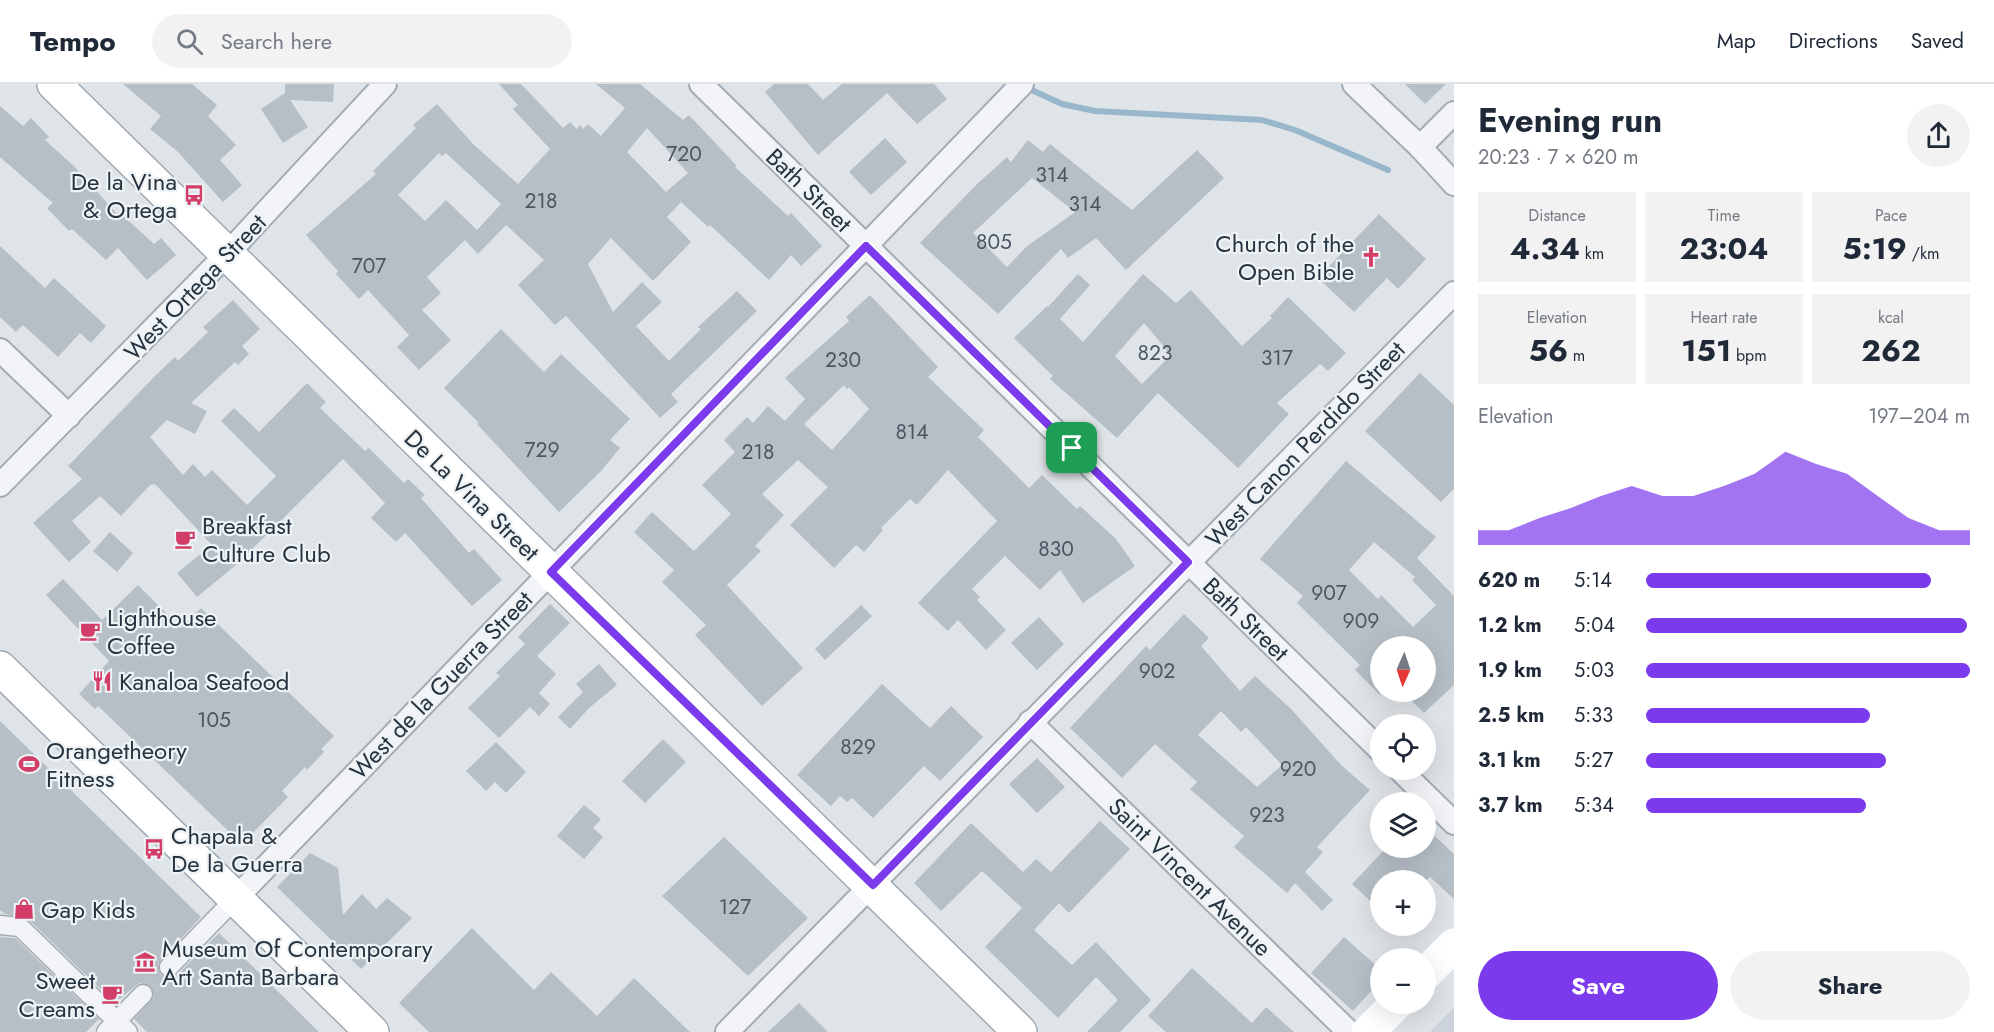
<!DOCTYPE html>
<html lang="en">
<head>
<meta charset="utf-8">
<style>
	body { margin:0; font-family:Jost,sans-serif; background:#f2f2f3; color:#1f2937; height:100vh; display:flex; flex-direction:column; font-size:22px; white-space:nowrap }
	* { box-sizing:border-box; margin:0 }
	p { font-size:20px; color:#747a83 }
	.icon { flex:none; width:33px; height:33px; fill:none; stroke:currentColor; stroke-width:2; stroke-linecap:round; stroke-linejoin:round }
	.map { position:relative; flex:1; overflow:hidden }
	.details { display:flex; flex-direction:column; background:#fff; width:540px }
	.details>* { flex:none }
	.needle { width:39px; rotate:183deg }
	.controls { position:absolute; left:1370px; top:552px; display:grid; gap:12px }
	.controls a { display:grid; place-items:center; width:66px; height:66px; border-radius:50%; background:#fff; box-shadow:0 6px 24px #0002; font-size:30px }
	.pin { position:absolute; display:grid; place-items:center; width:51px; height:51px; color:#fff; margin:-26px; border-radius:12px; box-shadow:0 3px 9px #0006 }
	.round { display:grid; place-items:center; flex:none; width:63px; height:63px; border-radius:32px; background:#f2f2f3 }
	.headline { display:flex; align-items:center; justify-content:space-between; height:102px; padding:0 24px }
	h1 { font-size:33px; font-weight:700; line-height:45px }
	.stats { display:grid; grid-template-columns:repeat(3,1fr); gap:9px; height:102px; padding:6px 24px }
	.stats div { display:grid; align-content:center; border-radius:0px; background:#f2f2f3; text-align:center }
	.stats b { font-size:30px; font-weight:700 }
	.stats small { font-size:16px; font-weight:400 }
	.stats p { font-size:16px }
	.chart { height:168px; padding:12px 24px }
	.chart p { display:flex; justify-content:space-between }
	.chart svg { width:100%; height:108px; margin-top:6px; fill:#7c3aed; opacity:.7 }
	.button { display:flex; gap:12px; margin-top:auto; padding:12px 24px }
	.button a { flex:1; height:69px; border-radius:36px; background:#7c3aed; color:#fff; font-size:24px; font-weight:700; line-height:69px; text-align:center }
	.button a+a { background:#f2f2f3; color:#1f2937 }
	ul { padding:0 24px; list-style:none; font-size:20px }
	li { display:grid; grid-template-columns:96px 72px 1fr; align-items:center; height:45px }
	li i { height:15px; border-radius:8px; background:#7c3aed }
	header { display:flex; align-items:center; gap:36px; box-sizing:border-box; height:84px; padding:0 30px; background:#fff; border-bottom:2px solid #e0e1e3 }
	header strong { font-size:28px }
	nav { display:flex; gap:33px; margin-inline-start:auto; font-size:21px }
	.search { width:420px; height:54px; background:#f2f2f3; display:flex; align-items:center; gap:15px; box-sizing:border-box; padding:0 21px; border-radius:33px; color:#747a83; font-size:22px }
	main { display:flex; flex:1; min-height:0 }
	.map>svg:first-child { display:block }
	.built { fill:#cdd3db }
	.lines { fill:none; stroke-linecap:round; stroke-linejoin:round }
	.stream { stroke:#98b7ca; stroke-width:6 }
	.building { fill:#b6bec6; fill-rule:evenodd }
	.pedestrian-tunnel { stroke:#bac1c7; stroke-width:18; stroke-dasharray:18 9; stroke-linecap:butt }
	.pedestrian-casing { stroke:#a4acb3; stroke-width:21 }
	.minor-casing { stroke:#a4acb3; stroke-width:26 }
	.primary-casing { stroke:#9eaab5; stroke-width:36 }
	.pedestrian { stroke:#f2f4f7; stroke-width:18 }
	.minor { stroke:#f2f4f7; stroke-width:22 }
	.secondary { stroke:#fff; stroke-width:33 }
	.primary { stroke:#fff; stroke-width:33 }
	.route-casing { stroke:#fff; stroke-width:12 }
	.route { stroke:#7c3aed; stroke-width:8 }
	.labels { text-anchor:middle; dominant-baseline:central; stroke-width:4.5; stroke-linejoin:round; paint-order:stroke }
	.number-label { font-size:21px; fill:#4b5662 }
	.poi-label { font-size:24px; fill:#273440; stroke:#eef3f6; text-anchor:start }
	.street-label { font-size:24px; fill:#273440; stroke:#eef3f6 }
</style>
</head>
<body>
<header>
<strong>Tempo</strong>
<div class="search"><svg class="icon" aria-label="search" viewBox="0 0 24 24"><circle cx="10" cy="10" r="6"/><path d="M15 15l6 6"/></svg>Search here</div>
<nav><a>Map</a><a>Directions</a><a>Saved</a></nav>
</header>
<main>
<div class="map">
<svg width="1454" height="948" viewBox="0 0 1454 948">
	<rect width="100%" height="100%" fill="#dfe4e9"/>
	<!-- built -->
	<path class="built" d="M1454,923v25h-24z"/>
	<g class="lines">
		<!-- stream -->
		<path class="stream" d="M1025,3l37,17 33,7 167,9 33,10 93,40"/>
	</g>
	<!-- building -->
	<g class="building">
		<path d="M123,0h69l25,21 -9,11 28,29 -16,15 22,25 -19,17 -45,-50 -28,-23 11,-13z"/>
		<path d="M285,0h49l-1,18 -43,-2 18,27 -25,16 -22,-34 24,-16z"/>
		<path d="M499,0h22l42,44 7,-6 7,7 3,-4 3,4 5,-5 13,12 24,-28 -29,-24h44l43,36 6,-5 48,51 -2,1 53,49 3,-3 31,33 -21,20 -10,-11 -22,25 -59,-55 -2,2 -27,-25 -14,15 24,25 -38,39 -42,-43 -23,26 25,48 29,-30 20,20 -26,24 33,35 32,-32 -3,-2 39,-36 20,20 -86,83 7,8 -18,16 -94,-102 -11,9 -37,-40 26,-25 -38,-35 -28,29 -13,-14 -38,37 14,16 -19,17 29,30 -32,30 -22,-23 12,-12 -41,-45 -9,9 -23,-25 2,-3 -32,-36 70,-61 -3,-3 43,-43 -3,-3 24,-21 37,41 44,39 32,-35 -37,-40 5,-4zM647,44l41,45 -22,19 -39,-40zM439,69l3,3 4,-3 55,51 -24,26 -31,-30 -21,21 -27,-26z"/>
		<path d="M774,0h34l15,16 19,-16h92l13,15 -30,25 -30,-31 -69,62 -53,-63z"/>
		<path d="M1405,0h41l-21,20z"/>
		<path d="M0,22l23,20 8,-8 18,19 -4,3 30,27 42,47 2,-2 35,32 7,-6 15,17 -29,25 -29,-32 -12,12 -34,-31 -3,2 -22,-23 6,-5 -53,-46z"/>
		<path d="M885,54l22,24 -36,33 -22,-23z"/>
		<path d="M1028,56l15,12 7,-8 82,66 65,-60 27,28 -98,92 -30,-32 -28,20 -7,-9 -63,65 -78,-71 56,-58 31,-28 4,5zM1032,94l43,34 -49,35 -19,20 -34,-34z"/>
		<path d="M1379,130l47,45 -28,30 -11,-11 -33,34 -36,-34z"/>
		<path d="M0,162l45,42 9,-10 52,48 -15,17 -11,-10 -22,24 -35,-32 -7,7 -16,-15z"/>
		<path d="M1078,190l12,11 -30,34 23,23 60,-68 33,29 15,-13 51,56 30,-28 -2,-2 18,-19 58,56 -18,18 -8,-7 -43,39 12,11 -51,54 -80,-75 -41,45 -67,-59 3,-3 -39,-38 33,-32 1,1zM1144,239l27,32 -29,29 -27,-28z"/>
		<path d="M870,211l68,72 -10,10 56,53 -6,7 51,51 13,-13 35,34 3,-3 36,33 19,27 -52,37 -23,-33 -20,20 -35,-34 -33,33 8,8 -3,3 29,30 -20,20 -28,-30 -10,11 -30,-28 79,-82 -49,-51 -31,35 -7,-6 -29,29 2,2 -19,22 -8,-7 -22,23 -44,-43 38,-38 -30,-27 -36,34 22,21 -29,31 6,5 -34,34 76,83 -41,38 -67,-71 11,-10 -44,-43 12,-12 -40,-38 18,-20 42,39 37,-37 -29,-29 33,-33 -11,-12 23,-23 6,6 15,-17 17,15 20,-22 -20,-21 64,-57 -3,-4zM844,301l3,4 2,-2 20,22 -37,41 -28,-26z"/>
		<path d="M233,216l27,29 -18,17 7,8 -11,11 -3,-3 -44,41 16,8 -12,23 -28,-14 -17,17 33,38 10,-11 12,13 7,-7 35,35 29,-29 -55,-55 13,-13 25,24 48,-49 19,19 -6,6 45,43 4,-3 35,35 4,-4 17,16 -4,3 48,55 5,-4 28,31 -30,26 -67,-73 -9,9 -25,-24 14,-15 -42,-44 -106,105 -40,33 -20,-24 35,-28 -57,-61 -5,1 -29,31 -21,-20 -28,25 19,21 -22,20 -36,-39 49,-44 -14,-13 88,-91 19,-18 3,4 30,-29 -5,-5z"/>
		<path d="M501,245l43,43 17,-18 69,65 -20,21 10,8 -19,23 -42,41 -82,-88 2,-1 -35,-35z"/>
		<path d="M1420,289l34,32v84l-13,13 -76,-71z"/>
		<path d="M1346,377l90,76 -19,21 37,38v89l-30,28 -21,-21h22v-46h-45v49l-25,-25 5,-5 -63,-62 6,-7 -43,-37zM1374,458l41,35 -3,3 24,25 -23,22 -32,-32 -3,4 -29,-29z"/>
		<path d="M110,448l23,21 -16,19 -24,-21z"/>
		<path d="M63,495l39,41 36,-35 43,43 20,-20 133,128 -13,13 3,3 -17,18 -2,-3 -23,24 6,6 -46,47 -144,-138 -3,3 -16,-15 30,-33 -63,-66z"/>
		<path d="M550,520l20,19 -33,33 19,18 -17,19 11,11 -11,12 -9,-9 -31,31 -31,-30 32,-32 -4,-3 29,-29 -7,-7z"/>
		<path d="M861,521l11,11 -47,44 -10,-11z"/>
		<path d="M1184,530l25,24 -8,8 39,45 15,-15 36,33 50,56 29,25 -53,57 6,5 -18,20 28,28 -11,11 -27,-28 -8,10 -53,-46 10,-11 -54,-47 7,-7 -42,-38 -33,34 -52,-50 76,-82 4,4zM1221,627l20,21 5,-5 36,38 -25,22 -59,-52z"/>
		<path d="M1039,533l25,27 -27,26 -26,-27z"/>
		<path d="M599,580l18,21 -28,23 -19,21 -12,-12 25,-25 -7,-8z"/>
		<path d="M882,600l48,44 21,-22 32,31 -43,44 -16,-15 -51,52 -21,-20 -5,4 -7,-6 -9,10 -34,-31z"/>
		<path d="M0,637l201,196 -40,43 -3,5 3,10 6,3 10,-3 42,-42 100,99h-172l-13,-13 20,-22 -4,-11 -11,-3 -24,20 -87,-84 -23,-5 -5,-4z"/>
		<path d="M663,655l23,23 -41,41 -23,-22z"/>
		<path d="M496,658l30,30 -20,21 -11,-11 -9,9 -20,-20z"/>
		<path d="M1037,674l28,29 -28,26 -28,-29z"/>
		<path d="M584,721l17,14 -8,9 10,9 -19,22 -27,-23z"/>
		<path d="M1100,737l30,28 -61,64 -10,-10 -25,27 38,35 24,-23 55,58 -31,32h-33l31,-32 -22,-23 -38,41 -73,-71 37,-39 -40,-37 -41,40 -27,-28 57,-60 52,49 13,-13 15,13z"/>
		<path d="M1425,743l29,27v45l-24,-22 -3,3h-47v30l-28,-26 34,-36h39z"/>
		<path d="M724,753l84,81 -60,58 -86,-80z"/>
		<path d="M310,769l28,15 5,47 19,-21 14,15 11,-11 25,20 -51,51 -84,-82z"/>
		<path d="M472,844l62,62 17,-18 46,44 37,-38 56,54h-261l-30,-29z"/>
		<path d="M0,853l15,1 84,81 -13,13h-86z"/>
		<path d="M1344,853l36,32v12l-27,30 -42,-38z"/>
		<path d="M1192,884l60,55 14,-16 28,25h-128l-18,-16z"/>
		<path d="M799,919l29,29h-60z"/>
	</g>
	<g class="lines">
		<!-- pedestrian-tunnel -->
		<path class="pedestrian-tunnel" d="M143,910l26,-27"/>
		<!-- pedestrian casing -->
		<g class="pedestrian-casing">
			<g id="pedestrian">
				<path d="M0,841l20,2 108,105"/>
				<path d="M169,883l66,-68"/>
				<path d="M106,948l37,-38"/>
			</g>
		</g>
		<!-- minor casing -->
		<g class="minor-casing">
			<g id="minor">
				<path d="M701,0l679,666"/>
				<path d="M1354,0l66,63 34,37"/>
				<path d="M1420,63l34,-34"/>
				<path d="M0,266l69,66"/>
				<path d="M0,401l228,-232 157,-169"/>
				<path d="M1030,638l319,310"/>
				<path d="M1400,686l54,53"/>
				<path d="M235,815l787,-815"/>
				<path d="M727,948l727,-739"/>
			</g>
		</g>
		<!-- primary casing -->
		<g class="primary-casing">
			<g id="primary">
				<path d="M54,0l966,948"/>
				<path d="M0,584l372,364"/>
			</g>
		</g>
		<!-- pedestrian -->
		<use href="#pedestrian" class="pedestrian"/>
		<!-- minor -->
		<use href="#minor" class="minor"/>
		<!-- secondary -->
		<g class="secondary">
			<path d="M1425,890l29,-29"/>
			<path d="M1368,948l28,-28"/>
		</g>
		<!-- primary -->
		<use href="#primary" class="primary"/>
	</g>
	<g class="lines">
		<!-- route casing -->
		<g class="route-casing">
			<path id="route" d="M866,162l322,316 -315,323 -322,-313z"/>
		</g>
		<!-- route -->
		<use href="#route" class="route"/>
	</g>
	<!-- icons -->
	<defs>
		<g id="bus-bare" transform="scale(1.62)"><path d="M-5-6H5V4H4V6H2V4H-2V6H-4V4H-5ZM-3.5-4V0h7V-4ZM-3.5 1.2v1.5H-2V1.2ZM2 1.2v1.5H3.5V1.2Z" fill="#d33e69" stroke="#eef3f6" stroke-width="2.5" paint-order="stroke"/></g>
		<g id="church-bare" transform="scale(1.62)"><path d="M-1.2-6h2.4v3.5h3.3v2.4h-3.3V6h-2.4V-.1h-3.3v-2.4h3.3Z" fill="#d33e69" stroke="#eef3f6" stroke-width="2.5" paint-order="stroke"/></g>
		<g id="cafe-bare" transform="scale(1.62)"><path d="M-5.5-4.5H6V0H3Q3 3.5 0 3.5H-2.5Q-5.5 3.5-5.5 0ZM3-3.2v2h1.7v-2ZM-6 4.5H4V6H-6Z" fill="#d33e69" stroke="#eef3f6" stroke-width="2.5" paint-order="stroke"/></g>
		<g id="restaurant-bare" transform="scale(1.62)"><path d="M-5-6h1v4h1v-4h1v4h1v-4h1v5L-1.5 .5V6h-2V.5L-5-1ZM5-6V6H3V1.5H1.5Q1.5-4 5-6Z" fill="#d33e69" stroke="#eef3f6" stroke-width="2.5" paint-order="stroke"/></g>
		<g id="stadium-bare" transform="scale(1.62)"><path d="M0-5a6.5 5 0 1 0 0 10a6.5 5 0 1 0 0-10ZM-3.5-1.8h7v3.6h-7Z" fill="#d33e69" stroke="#eef3f6" stroke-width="2.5" paint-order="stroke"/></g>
		<g id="shop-bare" transform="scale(1.62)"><path d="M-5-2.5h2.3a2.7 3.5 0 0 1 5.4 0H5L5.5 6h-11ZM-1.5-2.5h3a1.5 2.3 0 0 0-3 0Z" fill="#d33e69" stroke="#eef3f6" stroke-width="2.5" paint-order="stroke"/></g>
		<g id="museum-bare" transform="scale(1.62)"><path d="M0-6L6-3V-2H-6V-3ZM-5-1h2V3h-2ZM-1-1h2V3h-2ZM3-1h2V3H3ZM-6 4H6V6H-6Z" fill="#d33e69" stroke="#eef3f6" stroke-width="2.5" paint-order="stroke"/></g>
	</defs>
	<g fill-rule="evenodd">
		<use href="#bus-bare" x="194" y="111"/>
		<use href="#church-bare" x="1371" y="173"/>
		<use href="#cafe-bare" x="185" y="455"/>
		<use href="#cafe-bare" x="90" y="547"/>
		<use href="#restaurant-bare" x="102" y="597"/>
		<use href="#stadium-bare" x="29" y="680"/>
		<use href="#bus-bare" x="154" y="765"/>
		<use href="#shop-bare" x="24" y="825"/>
		<use href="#museum-bare" x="145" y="878"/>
		<use href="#cafe-bare" x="112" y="910"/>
	</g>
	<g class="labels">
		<!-- number labels -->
		<g class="number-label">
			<text x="684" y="70">720</text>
			<text x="1052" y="91">314</text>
			<text x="541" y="117">218</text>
			<text x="1085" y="120">314</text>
			<text x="994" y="158">805</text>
			<text x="369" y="182">707</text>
			<text x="1155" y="269">823</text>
			<text x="1277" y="274">317</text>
			<text x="843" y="276">230</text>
			<text x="912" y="348">814</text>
			<text x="542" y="366">729</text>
			<text x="758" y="368">218</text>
			<text x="1056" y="465">830</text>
			<text x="1329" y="509">907</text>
			<text x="1361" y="537">909</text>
			<text x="1157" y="587">902</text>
			<text x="214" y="636">105</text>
			<text x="858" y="663">829</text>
			<text x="1298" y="685">920</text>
			<text x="1267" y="731">923</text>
			<text x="735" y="823">127</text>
		</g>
		<!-- poi labels -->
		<g class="poi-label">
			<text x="177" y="97" text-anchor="end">De la Vina<tspan x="177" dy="28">&amp; Ortega</tspan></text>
			<text x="1354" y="159" text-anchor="end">Church of the<tspan x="1354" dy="28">Open Bible</tspan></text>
			<text x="202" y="441">Breakfast<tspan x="202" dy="28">Culture Club</tspan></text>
			<text x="107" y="533">Lighthouse<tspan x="107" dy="28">Coffee</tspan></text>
			<text x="119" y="597">Kanaloa Seafood</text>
			<text x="46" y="666">Orangetheory<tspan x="46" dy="28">Fitness</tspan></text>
			<text x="171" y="751">Chapala &amp;<tspan x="171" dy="28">De la Guerra</tspan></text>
			<text x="41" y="825">Gap Kids</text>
			<text x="162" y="864">Museum Of Contemporary<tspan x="162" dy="28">Art Santa Barbara</tspan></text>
			<text x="95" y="896" text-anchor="end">Sweet<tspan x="95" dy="28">Creams</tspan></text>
		</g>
		<!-- street labels -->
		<g class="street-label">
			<text transform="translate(809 106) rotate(44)">Bath Street</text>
			<text transform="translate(195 203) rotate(-46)">West Ortega Street</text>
			<text transform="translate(1305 360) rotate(-46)">West Canon Perdido Street</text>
			<text transform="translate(472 411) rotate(44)">De La Vina Street</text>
			<text transform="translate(1246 535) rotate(44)">Bath Street</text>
			<text transform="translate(441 601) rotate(-46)">West de la Guerra Street</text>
			<text transform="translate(1190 793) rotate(44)">Saint Vincent Avenue</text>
		</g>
	</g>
</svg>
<div class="controls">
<a><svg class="needle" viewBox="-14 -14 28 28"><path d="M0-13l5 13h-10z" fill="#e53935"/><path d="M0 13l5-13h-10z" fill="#747a83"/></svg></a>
<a><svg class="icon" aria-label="locate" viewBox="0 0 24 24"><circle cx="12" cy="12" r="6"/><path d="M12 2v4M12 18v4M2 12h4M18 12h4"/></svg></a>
<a><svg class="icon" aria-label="layers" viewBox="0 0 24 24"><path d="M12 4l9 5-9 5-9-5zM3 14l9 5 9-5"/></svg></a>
<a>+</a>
<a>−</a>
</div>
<div class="pin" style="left:1072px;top:364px;background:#1e9e55"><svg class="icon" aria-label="arrive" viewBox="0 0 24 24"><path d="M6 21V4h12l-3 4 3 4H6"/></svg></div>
</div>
<section class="details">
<div class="headline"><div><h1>Evening run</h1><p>20:23 · 7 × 620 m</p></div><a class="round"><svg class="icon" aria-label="share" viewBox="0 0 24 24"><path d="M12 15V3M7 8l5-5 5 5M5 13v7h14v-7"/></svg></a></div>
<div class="stats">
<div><p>Distance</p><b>4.34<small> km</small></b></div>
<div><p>Time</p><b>23:04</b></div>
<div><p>Pace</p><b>5:19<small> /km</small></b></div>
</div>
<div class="stats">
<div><p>Elevation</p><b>56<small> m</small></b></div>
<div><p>Heart rate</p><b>151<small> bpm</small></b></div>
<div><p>kcal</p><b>262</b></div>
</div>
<div class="chart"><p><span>Elevation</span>197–204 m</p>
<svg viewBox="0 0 160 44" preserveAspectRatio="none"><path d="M0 44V38L10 38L20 33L30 29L40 24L50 20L60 24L70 24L80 20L90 15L100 6L110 11L120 15L130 24L140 33L150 38L160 38V44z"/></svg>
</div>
<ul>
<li><b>620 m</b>5:14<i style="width:88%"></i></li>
<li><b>1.2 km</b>5:04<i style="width:99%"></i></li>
<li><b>1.9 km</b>5:03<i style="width:100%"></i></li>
<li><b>2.5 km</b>5:33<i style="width:69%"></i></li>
<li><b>3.1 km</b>5:27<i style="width:74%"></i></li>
<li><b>3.7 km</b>5:34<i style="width:68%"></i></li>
</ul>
<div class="button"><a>Save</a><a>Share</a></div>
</section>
</main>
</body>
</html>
